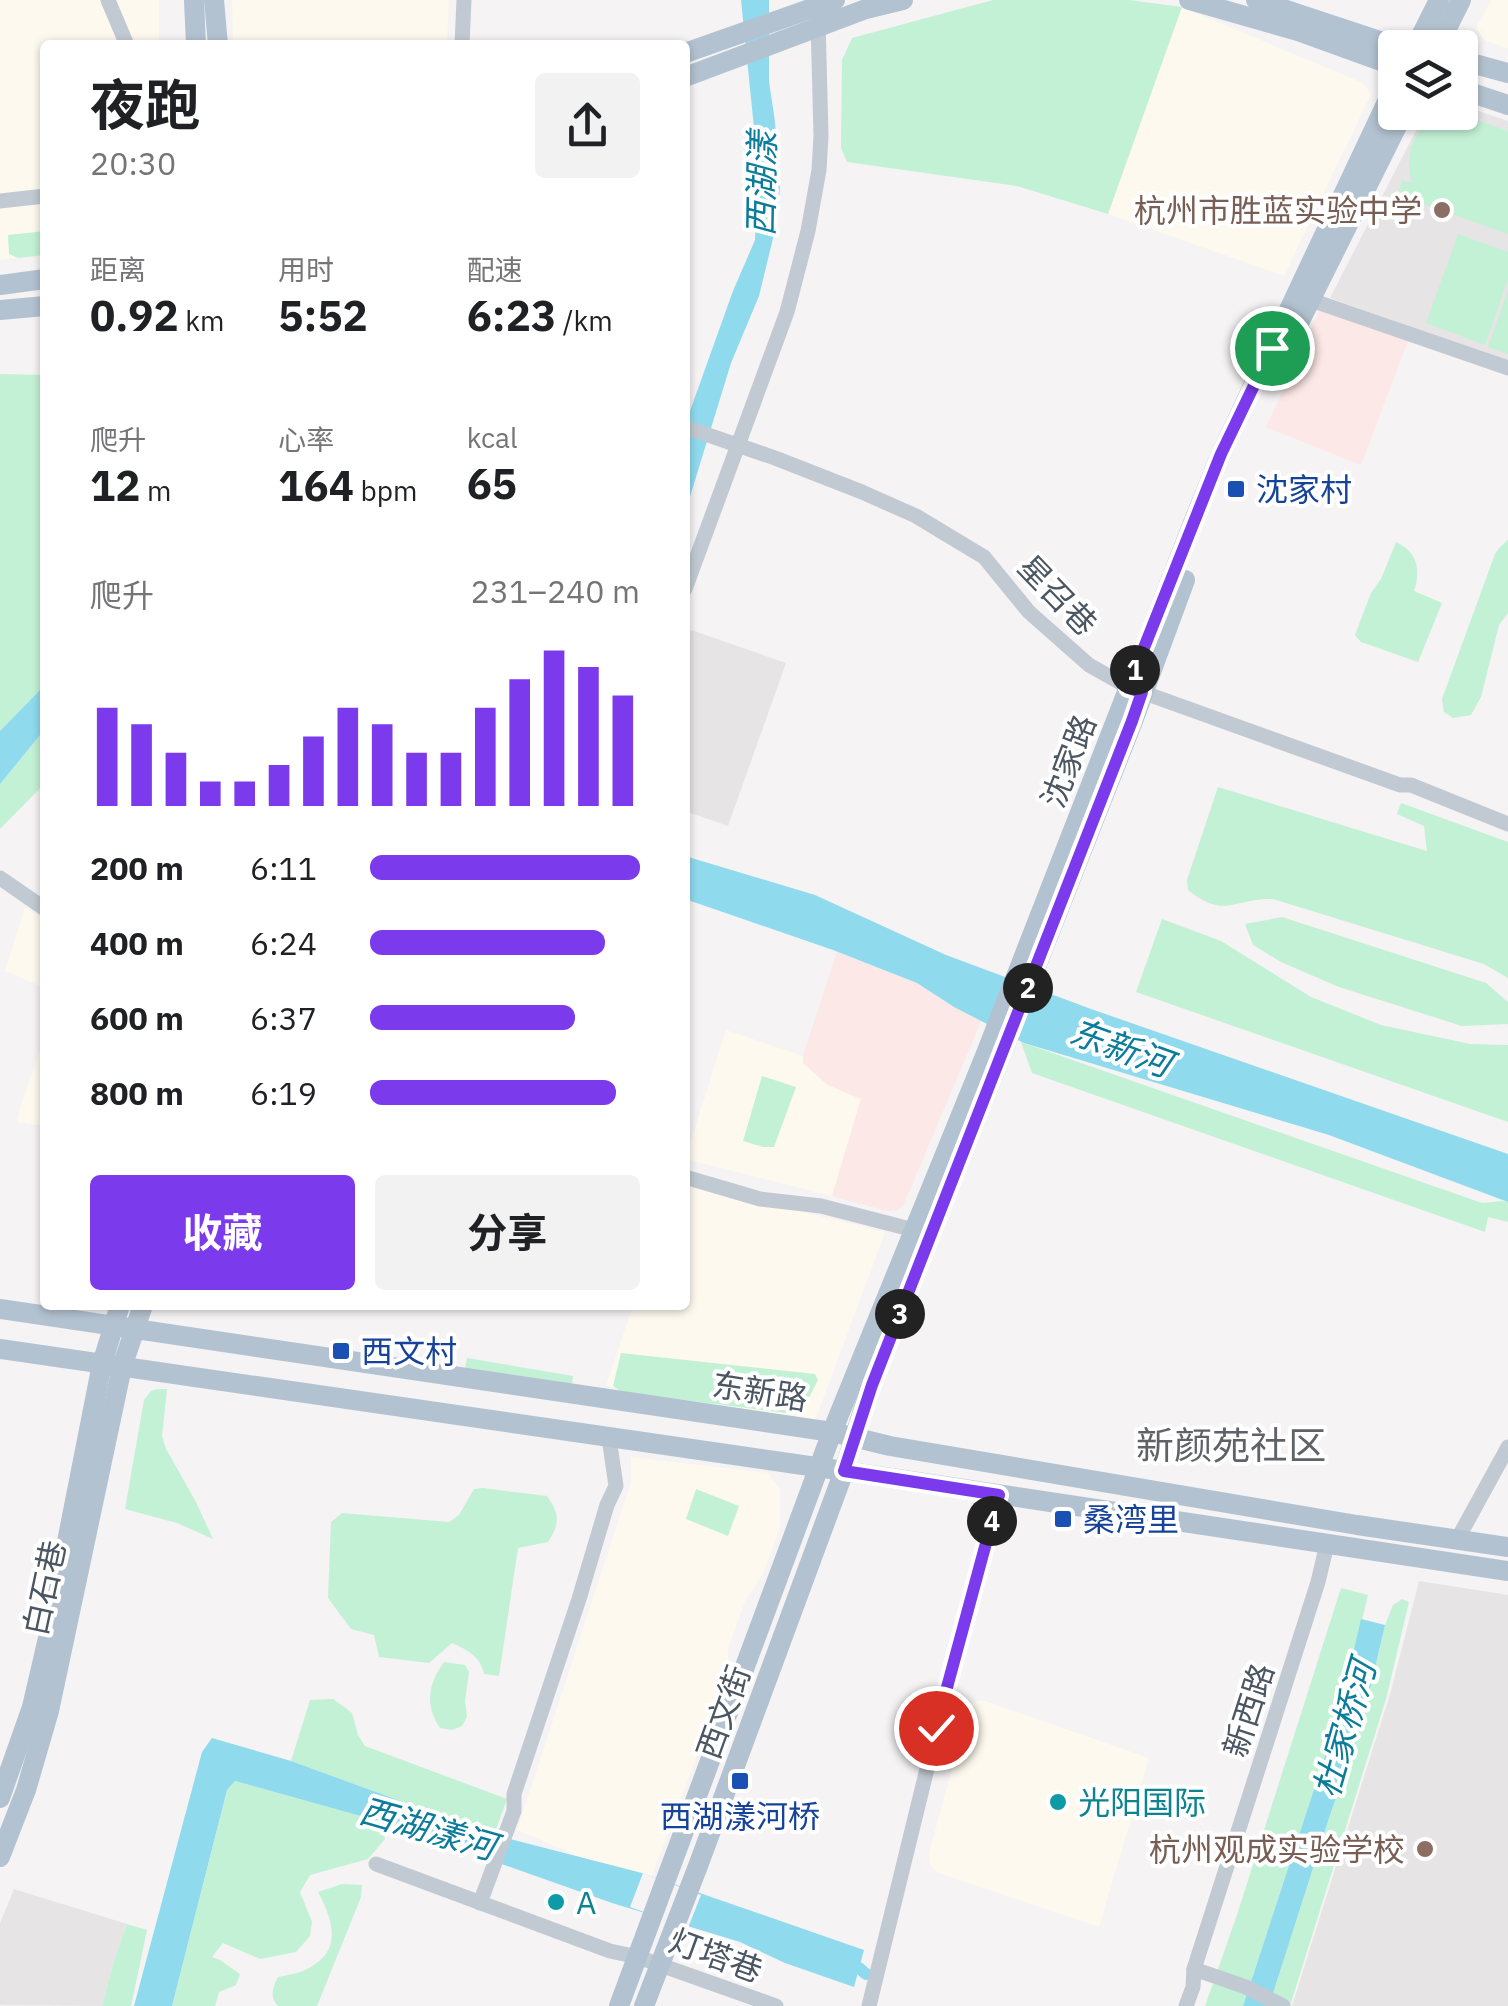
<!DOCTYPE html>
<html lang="zh">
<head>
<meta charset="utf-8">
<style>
	body { margin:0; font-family:"IBM Plex Sans","Noto Sans SC",sans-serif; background:#f2f2f2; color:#202124; height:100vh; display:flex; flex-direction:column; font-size:38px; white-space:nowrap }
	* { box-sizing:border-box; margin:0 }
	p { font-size:32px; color:#757577 }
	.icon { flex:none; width:55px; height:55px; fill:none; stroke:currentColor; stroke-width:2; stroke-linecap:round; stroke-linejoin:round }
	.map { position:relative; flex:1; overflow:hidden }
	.drawer { position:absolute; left:40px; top:40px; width:650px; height:1270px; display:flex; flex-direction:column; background:#fff; border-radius:10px; box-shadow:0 2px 8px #0004 }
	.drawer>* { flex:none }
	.fabs { position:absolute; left:1378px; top:30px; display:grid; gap:20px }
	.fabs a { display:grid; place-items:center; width:100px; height:100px; border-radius:10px; background:#fff; box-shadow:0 2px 8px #0004; font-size:50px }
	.pin { position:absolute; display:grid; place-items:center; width:85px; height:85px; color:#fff; margin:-42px; border:5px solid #fff; border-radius:50%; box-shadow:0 2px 10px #0007 }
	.km { position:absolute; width:50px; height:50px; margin:-25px; border-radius:50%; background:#222; color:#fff; font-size:28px; line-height:50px; text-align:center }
	.round { display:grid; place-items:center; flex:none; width:105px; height:105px; border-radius:10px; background:#f2f2f2 }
	.summary { display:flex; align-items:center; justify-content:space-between; height:170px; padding:0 50px }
	h1 { font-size:55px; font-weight:700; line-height:75px }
	.figures { display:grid; grid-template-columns:repeat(3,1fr); gap:15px; height:170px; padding:10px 50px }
	.figures div { display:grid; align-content:center }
	.figures b { font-size:42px; font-weight:700 }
	.figures small { font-size:28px; font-weight:400 }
	.figures p { font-size:28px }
	.chart { height:280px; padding:20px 50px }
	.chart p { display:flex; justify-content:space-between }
	.chart svg { width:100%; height:180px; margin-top:10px; stroke:#7c3aed; stroke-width:6 }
	.button { display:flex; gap:20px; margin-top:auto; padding:20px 50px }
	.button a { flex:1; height:115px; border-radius:10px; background:#7c3aed; color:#fff; font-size:40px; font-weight:700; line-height:115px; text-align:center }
	.button a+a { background:#f2f2f2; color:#202124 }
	ul { padding:0 50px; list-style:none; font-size:32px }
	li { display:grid; grid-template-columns:160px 120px 1fr; align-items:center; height:75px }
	li i { height:25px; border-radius:12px; background:#7c3aed }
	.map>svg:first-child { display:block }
	.commercial { fill:#fdf9ef }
	.education { fill:#e6e4e5 }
	.medical { fill:#fce8e6 }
	.green { fill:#c3f1d5 }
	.water { fill:#90daee }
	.pier { fill:#f5f3f3 }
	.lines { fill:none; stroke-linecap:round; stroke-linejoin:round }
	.canal { stroke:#90daee; stroke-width:12 }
	.minor { stroke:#c1cad2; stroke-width:15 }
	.major { stroke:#b3c2d1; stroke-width:20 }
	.route-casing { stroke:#fff; stroke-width:20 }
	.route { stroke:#7c3aed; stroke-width:12 }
	.education-dot { fill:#8d6e63; stroke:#fff; stroke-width:4 }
	.transit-dot { fill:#1a4fb4; stroke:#fff; stroke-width:4 }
	.culture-dot { fill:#0f9aa8; stroke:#fff; stroke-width:4 }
	.labels { text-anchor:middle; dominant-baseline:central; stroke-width:8; stroke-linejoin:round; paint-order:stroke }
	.education-label { font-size:32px; fill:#785e54; stroke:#fff; text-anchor:end }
	.transit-label { font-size:32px; fill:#164399; stroke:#fff; text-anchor:start }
	.street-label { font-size:32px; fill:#4a5661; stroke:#fff }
	.culture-label { font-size:32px; fill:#0d838f; stroke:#fff; text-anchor:start }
	.water-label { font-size:35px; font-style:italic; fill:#0c7c9b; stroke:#fff }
	.quarter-label { font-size:38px; fill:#5f6368; stroke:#fff }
</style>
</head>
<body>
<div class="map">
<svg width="1508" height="2006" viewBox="0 0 1508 2006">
	<rect width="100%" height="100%" fill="#f5f3f3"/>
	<!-- commercial -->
	<g class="commercial">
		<path d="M0,0h159v45h-114v209l-45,6z"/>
		<path d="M232,0h217l-2,45h-214z"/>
		<path d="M1491,0h17v49l-24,-9 -8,-12z"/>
		<path d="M1182,7l181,76 8,11 -87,182 -176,-62z"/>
		<path d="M25,907l20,13v68l-40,-17z"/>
		<path d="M726,1030l77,26v7l25,22 33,14 -29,97 -147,-37z"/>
		<path d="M45,1035v91l-28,-4 3,-14z"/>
		<path d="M685,1183l200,49 -70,189 -209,-35 27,-81h52z"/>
		<path d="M631,1457l137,16 12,16v39l-18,48 -17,25 -17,48 1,21 -81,216 -131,-56 114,-348z"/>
		<path d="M982,1700l167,58 -50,169 -163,-55 -6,-7 -1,-12 41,-150z"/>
	</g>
	<!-- education -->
	<g class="education">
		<path d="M1460,105l48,16v240l-178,-63 95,-185 35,-1z"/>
		<path d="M691,630l95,33 -58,163 -43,-15v-161z"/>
		<path d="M1419,1581l89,14v411h-216l99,-315z"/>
		<path d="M14,1889l113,35 -13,37 -12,45 -102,-1v-82z"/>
	</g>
	<!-- medical -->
	<g class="medical">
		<path d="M1320,309l88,32 -47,124 -95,-38z"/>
		<path d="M837,952l80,31 37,24 27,14 -78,185 -7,4 -9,1 -55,-15 29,-97 -33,-14 -25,-22v-7z"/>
	</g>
	<!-- green -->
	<g class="green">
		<path d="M993,0h136l53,7 -74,207 -91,-28 -170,-24 -6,-14 1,-88 10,-22z"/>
		<path d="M1442,112l14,1 52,18v103l-110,-39 4,-15 10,3c-9,-29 3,-57 30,-71z"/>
		<path d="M45,231v24l-27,3 -9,-4 -1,-19z"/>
		<path d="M1458,234l50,18v27l-23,66 -59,-22z"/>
		<path d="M1508,290v64l-20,-7z"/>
		<path d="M0,374l45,1v310l-45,46z"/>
		<path d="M1508,540v73l-9,12 -18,72 -10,18 -18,3 -9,-6 -2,-13 53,-145 5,-7z"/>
		<path d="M1396,542c22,10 25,29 18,49l28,12 -24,59 -57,-20 -6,-7 16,-42 10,-14z"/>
		<path d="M45,729v54l-45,46v-45z"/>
		<path d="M1218,787l209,64 -3,-25 -27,-12 4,-11 107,39v136l-24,-14 -211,-65c-41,-1 -47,21 -85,-9l-1,-10z"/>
		<path d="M1282,917l204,66 22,19v22l-46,2 -123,-39 -58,-25 -28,-17 -8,-21z"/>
		<path d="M1162,919l59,22 90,56 70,28 89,19 38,1v77l-372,-130z"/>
		<path d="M1021,1042l461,161 20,-2 6,1v20l-20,-5 -3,15 -453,-159z"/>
		<path d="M762,1076l34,11 -22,60h-11l-20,-6z"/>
		<path d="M621,1353l194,21 3,6 -18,35 -178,-23 -9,-6z"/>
		<path d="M467,1358l106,18 -1,8 -107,-15z"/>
		<path d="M158,1389h9l-5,47 4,13 30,53 17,37 -36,-16 -52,-14 19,-109 7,-9z"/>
		<path d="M483,1488l64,8c13,19 13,27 1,46l-30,6 -19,128 -15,-2c-4,-18 -16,-24 -32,-31l-23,20 -50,-6 -5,-22 -23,-6 -23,-31 3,-76 11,-9 107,9 10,-7 15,-26z"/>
		<path d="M696,1489l43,17 -11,30 -42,-17z"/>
		<path d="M1341,1588l27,7 -28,115 -97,296h-38l32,-91z"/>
		<path d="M1402,1599l7,3 -23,97 -96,307h-21l61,-191 31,-87 24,-103 8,-20z"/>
		<path d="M444,1662l21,3 4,7 -4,29 2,16 -5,9 -10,4 -12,-2c-16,-24 -11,-45 4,-66z"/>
		<path d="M333,1699l19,14 6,22 7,11 142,53 -13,36 -203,-74 19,-61z"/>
		<path d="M235,1781l147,41 3,17 -17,20 -58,16 -10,17 12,30 -2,14 -14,16 -36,7 -37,-16 -11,14 8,3 20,14 -4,11 -17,7 -4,14h-43l55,-216z"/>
		<path d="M342,1884l20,1 -1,12 -44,109h-39c-9,-10 -5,-19 0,-29 10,-2 23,-4 31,-9 35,-18 23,-50 9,-76z"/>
		<path d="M127,1924l20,6 -16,76h-29l12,-45z"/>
	</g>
	<!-- water -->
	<g class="water">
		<path d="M741,0h28v81l6,41 5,66 -4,38 -17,70 -28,67 -46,150v-88l48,-134 22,-51 3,-73z"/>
		<path d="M45,685v44l-45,55v-53z"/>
		<path d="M685,856l130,39 131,60 145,54 417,145v48l-179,-67 -305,-92 -70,-36 -37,-24 -84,-33 -148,-51z"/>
		<path d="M1361,1619l24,6 -24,103 -31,87 -61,191h-26l97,-296z"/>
		<path d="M212,1738l79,23 203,74 148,38 222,77 -10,37 -69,-24 -45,-21 -128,-39 -230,-81 -147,-41 -8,9 -55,216h-38l68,-254z"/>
	</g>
	<!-- pier -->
	<path class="pier" d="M643,1873l58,22 -13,33 -58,-21z"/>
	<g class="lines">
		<!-- canal -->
		<path class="canal" d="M846,1963l13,5 7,6"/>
		<!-- minor -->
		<g class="minor">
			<path d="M108,0l19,45"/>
			<path d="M462,45l2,-45"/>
			<path d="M0,201l45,-5"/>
			<path d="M1311,300l197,68"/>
			<path d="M685,427l90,31 87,34 54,24 68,41 45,55 60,53 39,22 272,98h11l97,39"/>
			<path d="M685,589l102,-277 21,-81 11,-61 2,-34 -3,-116"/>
			<path d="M0,878l45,31"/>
			<path d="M685,1177l75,22 61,7 101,26"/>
			<path d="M1457,1540l51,-93"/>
			<path d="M376,1864l234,87 28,6 138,49"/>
			<path d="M480,1903l34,-92v-17l65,-195 28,-94 9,-19 -7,-48"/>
			<path d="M1194,1969l52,18 37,19"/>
			<path d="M869,2006l68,-278 62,-233"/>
			<path d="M1186,2006l7,-19 1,-18 124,-387 9,-38"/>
		</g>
		<!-- major -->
		<g class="major">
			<path d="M194,0l2,45"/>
			<path d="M214,0l4,45"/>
			<path d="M1189,0l112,32 94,34"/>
			<path d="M1256,0l145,48"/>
			<path d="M1415,48l24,-48"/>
			<path d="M1437,48l24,-48"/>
			<path d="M685,53l150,-53"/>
			<path d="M1460,60l48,13"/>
			<path d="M685,77l181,-68 37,-9"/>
			<path d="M1460,89l48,16"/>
			<path d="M0,285l45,-6"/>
			<path d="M0,310l45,-4"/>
			<path d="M1280,361l124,-249"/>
			<path d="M0,1309l832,123 58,14 467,79 151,22"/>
			<path d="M0,1349l844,122 664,100"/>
			<path d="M0,1798l32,-91 16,-69 54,-274 18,-59"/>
			<path d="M0,1857l26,-67 23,-79 73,-344 21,-62"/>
			<path d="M619,2006l213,-574 153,-376 210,-538 26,-64 174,-369"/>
			<path d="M644,2006l54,-140 146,-395 27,-86 262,-664 52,-141"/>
		</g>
	</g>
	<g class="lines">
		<!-- route casing -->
		<g class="route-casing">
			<path id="route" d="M936,1728l63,-233 -155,-24 28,-86 260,-664 10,-29 -14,-4 93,-234 51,-106"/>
		</g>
		<!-- route -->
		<use href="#route" class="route"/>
	</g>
	<!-- markers -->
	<g class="education-dot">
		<circle cx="1442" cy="210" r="10"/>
		<circle cx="1425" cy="1849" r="10"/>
	</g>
	<g class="transit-dot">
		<rect x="1226" y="479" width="20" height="20" rx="5"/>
		<rect x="331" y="1341" width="20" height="20" rx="5"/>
		<rect x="1053" y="1509" width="20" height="20" rx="5"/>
		<rect x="730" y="1771" width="20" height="20" rx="5"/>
	</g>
	<g class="culture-dot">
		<circle cx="1058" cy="1802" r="10"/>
		<circle cx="556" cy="1902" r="10"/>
	</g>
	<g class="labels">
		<!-- education labels -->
		<g class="education-label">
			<text x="1422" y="210">杭州市胜蓝实验中学</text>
			<text x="1405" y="1849">杭州观成实验学校</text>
		</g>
		<!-- transit labels -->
		<g class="transit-label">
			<text x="1256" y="489">沈家村</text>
			<text x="361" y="1351">西文村</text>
			<text x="1083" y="1519">桑湾里</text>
			<text x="740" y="1816" text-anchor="middle">西湖漾河桥</text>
		</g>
		<!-- street labels -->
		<g class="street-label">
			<text transform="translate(1058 595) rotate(46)">星召巷</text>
			<text transform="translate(1068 761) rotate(-69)">沈家路</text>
			<text transform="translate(760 1391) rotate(9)">东新路</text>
			<text transform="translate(44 1588) rotate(-78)">白石巷</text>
			<text transform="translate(1248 1710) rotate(-72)">新西路</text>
			<text transform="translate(723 1712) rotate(-70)">西文街</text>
			<text transform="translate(716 1955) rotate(20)">灯塔巷</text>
		</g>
		<!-- culture labels -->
		<g class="culture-label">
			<text x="1078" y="1802">光阳国际</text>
			<text x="576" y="1902">A</text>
		</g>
		<!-- water labels -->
		<g class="water-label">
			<text transform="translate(761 184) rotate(-89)">西湖漾</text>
			<text transform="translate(1121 1047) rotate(20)">东新河</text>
			<text transform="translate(1344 1729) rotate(-74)">杜家桥河</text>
			<text transform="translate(428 1828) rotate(16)">西湖漾河</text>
		</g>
		<!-- quarter labels -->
		<g class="quarter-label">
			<text x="1231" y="1444">新颜苑社区</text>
		</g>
	</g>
</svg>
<div class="fabs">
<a><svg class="icon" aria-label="layers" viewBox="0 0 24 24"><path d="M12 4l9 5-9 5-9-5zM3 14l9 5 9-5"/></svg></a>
</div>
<div class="pin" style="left:1272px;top:348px;background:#1e9e55"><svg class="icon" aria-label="arrive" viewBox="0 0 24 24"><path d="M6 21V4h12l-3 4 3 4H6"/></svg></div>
<div class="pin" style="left:936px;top:1728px;background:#d93025"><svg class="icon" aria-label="check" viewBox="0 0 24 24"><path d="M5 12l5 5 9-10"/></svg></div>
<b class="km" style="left:1135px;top:670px">1</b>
<b class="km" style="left:1028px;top:988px">2</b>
<b class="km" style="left:900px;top:1314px">3</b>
<b class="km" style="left:992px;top:1521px">4</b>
<section class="drawer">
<div class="summary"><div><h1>夜跑</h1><p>20:30</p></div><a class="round"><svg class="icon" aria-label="share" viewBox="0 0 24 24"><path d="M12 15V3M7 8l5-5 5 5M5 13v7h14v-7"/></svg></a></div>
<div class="figures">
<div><p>距离</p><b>0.92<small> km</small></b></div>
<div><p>用时</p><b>5:52</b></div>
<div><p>配速</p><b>6:23<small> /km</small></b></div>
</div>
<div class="figures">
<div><p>爬升</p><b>12<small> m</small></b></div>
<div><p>心率</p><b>164<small> bpm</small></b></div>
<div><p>kcal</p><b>65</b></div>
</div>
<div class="chart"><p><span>爬升</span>231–240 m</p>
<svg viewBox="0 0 160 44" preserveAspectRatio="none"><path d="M5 44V20M15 44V24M25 44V31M35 44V38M45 44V38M55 44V34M65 44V27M75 44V20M85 44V24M95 44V31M105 44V31M115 44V20M125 44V13M135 44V6M145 44V10M155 44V17"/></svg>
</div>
<ul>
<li><b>200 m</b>6:11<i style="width:100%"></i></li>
<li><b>400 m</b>6:24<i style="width:87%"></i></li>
<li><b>600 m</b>6:37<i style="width:76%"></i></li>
<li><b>800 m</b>6:19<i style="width:91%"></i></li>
</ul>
<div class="button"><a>收藏</a><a>分享</a></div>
</section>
</div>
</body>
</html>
